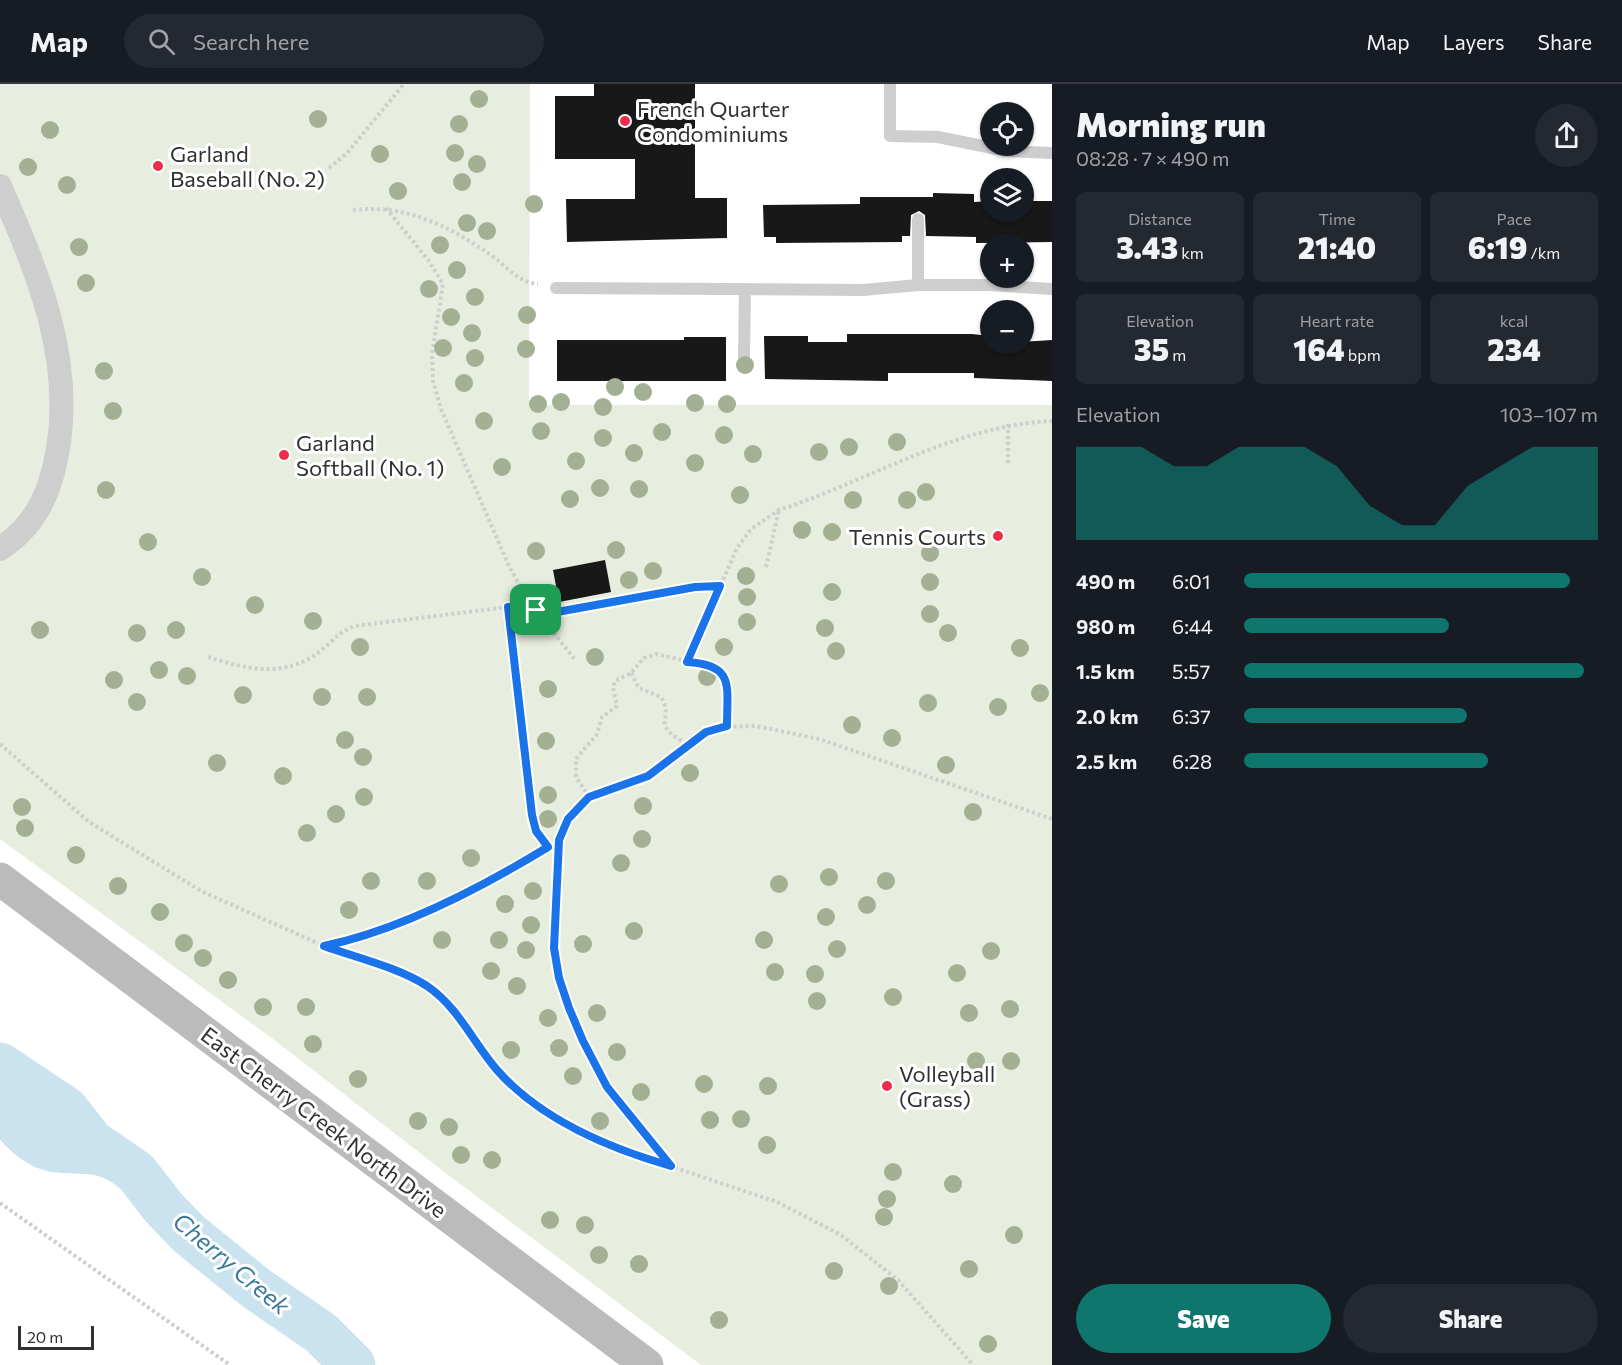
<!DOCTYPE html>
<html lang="en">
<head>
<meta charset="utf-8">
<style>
	body { margin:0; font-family:Commissioner,sans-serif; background:#242831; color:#f1f3f6; height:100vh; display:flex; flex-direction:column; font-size:22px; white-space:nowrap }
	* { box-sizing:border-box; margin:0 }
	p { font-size:20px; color:#9ea1a6 }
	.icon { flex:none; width:33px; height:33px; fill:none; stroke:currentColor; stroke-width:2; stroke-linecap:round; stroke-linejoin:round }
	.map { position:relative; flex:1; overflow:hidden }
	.panel { display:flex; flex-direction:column; background:#171b24; width:570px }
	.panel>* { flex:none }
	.controls { position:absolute; left:980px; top:18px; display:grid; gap:12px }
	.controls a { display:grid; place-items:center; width:54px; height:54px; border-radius:50%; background:#171b24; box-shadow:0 2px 4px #0004; font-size:30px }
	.scale { position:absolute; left:18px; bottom:15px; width:76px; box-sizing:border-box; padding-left:6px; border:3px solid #313131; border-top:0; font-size:16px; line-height:21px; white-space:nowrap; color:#313131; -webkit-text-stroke:4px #fff; paint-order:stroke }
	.pin { position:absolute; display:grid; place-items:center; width:51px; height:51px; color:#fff; margin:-26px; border-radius:12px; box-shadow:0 3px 9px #0006 }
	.round { display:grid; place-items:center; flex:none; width:63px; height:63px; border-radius:32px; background:#242831 }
	.summary { display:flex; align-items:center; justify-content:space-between; height:102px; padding:0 24px }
	h1 { font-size:33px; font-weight:800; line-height:45px }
	.stats { display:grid; grid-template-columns:repeat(3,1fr); gap:9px; height:102px; padding:6px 24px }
	.stats div { display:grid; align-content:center; border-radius:9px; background:#242831; text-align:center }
	.stats b { font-size:30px; font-weight:800 }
	.stats small { font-size:16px; font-weight:400 }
	.stats p { font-size:16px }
	.chart { height:168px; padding:12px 24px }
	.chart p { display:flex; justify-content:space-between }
	.chart svg { width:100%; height:108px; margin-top:6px; fill:#0f766e; opacity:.7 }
	.primary-button { display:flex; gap:12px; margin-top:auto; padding:12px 24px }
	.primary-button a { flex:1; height:69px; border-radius:36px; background:#0f766e; color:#fff; font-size:24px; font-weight:800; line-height:69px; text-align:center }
	.primary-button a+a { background:#242831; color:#f1f3f6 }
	ul { padding:0 24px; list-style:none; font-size:20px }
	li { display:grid; grid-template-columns:96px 72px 1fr; align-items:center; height:45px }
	li i { height:15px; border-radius:8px; background:#0f766e }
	header { display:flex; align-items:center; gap:36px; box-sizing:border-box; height:84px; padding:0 30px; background:#171b24; border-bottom:2px solid #363941 }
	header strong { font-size:28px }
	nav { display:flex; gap:33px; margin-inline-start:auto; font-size:21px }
	.search { width:420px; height:54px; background:#242831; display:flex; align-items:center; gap:15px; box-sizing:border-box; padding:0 21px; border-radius:33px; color:#9ea1a6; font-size:22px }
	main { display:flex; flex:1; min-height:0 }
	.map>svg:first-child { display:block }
	.green { fill:#e8eedf }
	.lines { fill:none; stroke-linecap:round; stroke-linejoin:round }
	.river { stroke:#cae3ef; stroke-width:45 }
	.building { fill:#181818 }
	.path { stroke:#cecece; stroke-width:4; stroke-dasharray:3 3; stroke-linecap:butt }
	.lane { stroke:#cecece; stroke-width:12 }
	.street { stroke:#cecece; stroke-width:24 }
	.secondary { stroke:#bbb; stroke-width:33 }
	.tree { fill:#a3b093 }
	.route-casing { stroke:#fff; stroke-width:12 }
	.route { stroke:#1a73e8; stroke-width:8 }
	.poi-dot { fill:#ee2d4a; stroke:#fff; stroke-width:2 }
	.labels { text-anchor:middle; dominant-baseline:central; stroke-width:6; stroke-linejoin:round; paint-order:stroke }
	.poi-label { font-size:22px; fill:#313131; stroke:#fff; text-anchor:start }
	.street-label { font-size:22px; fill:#313131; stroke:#fff }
	.water-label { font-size:24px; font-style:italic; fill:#397b98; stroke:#fff }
</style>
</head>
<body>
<header>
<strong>Map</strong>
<div class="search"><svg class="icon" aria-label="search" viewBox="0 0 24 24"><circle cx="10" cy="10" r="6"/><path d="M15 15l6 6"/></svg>Search here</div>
<nav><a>Map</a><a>Layers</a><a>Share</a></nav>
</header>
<main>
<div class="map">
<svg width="1052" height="1281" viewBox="0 0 1052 1281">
	<rect width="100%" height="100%" fill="#fff"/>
	<!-- green -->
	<path class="green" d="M0,0h530l-1,321h523v960h-351l-258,-194 -166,-129 -277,-203z"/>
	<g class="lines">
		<!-- river -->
		<g class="river">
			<path d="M0,981l66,44 26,33 44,30 27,35 26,27 68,55 64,44 32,32"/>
			<path d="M0,1021c15,18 33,43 58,45 21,2 36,-1 56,8"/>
		</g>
	</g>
	<!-- building -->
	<g class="building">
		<path d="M594,0h101v114h32v40l-160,4 -1,-43h69v-40h-80v-63h39z"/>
		<path d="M933,109l41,1v8l16,-1v11h33v-11h29v41l-76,1v-6l-50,-1 -1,-21 -6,-4 -8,4 -1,21h-8v6l-126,1v-6h-12l-1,-32 97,-1v-7h73z"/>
		<path d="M847,250h125l18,2v8l62,-4v41l-78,-3v-5h-86v8l-123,-2 -1,-43h44v6h39z"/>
		<path d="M684,253h42v44h-169v-41h127z"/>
		<path d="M605,476l6,32 -52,10 -6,-32z"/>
	</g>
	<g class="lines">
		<!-- path -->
		<g class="path">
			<path d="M329,84l18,-15 57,-69"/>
			<path d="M386,124l43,53 14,23 -11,70 1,27 8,28 68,157 21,37 46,58"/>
			<path d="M353,126c55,-6 98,17 142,48 14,11 25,25 43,26"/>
			<path d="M1008,340v42"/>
			<path d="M766,483l13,-57"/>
			<path d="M208,573c41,13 80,22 116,-9 13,-11 13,-14 30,-22l154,-19"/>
			<path d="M687,578l50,-114 14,-19 28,-19c92,-30 174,-84 273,-89"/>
			<path d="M631,589l8,15 22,9c15,24 -14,26 28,48"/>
			<path d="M0,660l89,78 112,69 123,55 70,25 32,15 25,22 60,77 56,39 64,29 146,49 64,33 57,45 75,85"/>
			<path d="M589,713l-13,-20v-18l21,-25 5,-17 15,-11 -4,-18 2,-7 16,-8 13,-15 12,-4 61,14 8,13 2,45"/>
			<path d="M548,763l-12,-16 -4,-16 -24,-208 49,5 138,-25 25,-1"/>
			<path d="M326,862c74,-16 169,-64 232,-106"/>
			<path d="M671,1081l-64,-78 -24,-46 -24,-63 -5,-30 5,-108 9,-21 21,-22 59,-21 68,-49 40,-1 63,13 233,80"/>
			<path d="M0,1119l230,162"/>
		</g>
		<!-- lane -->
		<g class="lane">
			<path d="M890,0v52l48,1 69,14 45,2"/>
			<path d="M918,135v66"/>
			<path d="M556,204l307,2 55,-5h71l63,4"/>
			<path d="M744,273l1,-68"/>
		</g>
		<!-- street -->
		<path class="street" d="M0,102c37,85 75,173 57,268 -7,40 -22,72 -57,95"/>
		<!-- secondary -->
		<path class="secondary" d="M0,795l647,486"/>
	</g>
	<!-- trees -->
	<g class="tree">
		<circle cx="479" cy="15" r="9"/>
		<circle cx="318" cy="35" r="9"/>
		<circle cx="459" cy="40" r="9"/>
		<circle cx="50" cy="46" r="9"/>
		<circle cx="455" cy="69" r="9"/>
		<circle cx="380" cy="70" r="9"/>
		<circle cx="477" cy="80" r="9"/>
		<circle cx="28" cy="83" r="9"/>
		<circle cx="462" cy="98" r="9"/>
		<circle cx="67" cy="101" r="9"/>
		<circle cx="398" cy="107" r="9"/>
		<circle cx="534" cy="120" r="9"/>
		<circle cx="467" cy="139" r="9"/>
		<circle cx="487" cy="147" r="9"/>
		<circle cx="440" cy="161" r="9"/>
		<circle cx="79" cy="163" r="9"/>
		<circle cx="457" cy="186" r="9"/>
		<circle cx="86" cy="199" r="9"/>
		<circle cx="429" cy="205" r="9"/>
		<circle cx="475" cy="213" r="9"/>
		<circle cx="527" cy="231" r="9"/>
		<circle cx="451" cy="233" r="9"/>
		<circle cx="472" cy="249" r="9"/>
		<circle cx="443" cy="264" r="9"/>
		<circle cx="526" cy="265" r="9"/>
		<circle cx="475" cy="274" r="9"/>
		<circle cx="745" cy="281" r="9"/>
		<circle cx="104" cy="287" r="9"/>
		<circle cx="464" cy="299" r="9"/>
		<circle cx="615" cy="303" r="9"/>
		<circle cx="643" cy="308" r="9"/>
		<circle cx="561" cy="318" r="9"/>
		<circle cx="695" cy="319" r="9"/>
		<circle cx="538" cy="320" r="9"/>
		<circle cx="727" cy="320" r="9"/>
		<circle cx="603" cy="323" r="9"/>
		<circle cx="113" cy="327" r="9"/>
		<circle cx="484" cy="337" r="9"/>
		<circle cx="541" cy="347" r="9"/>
		<circle cx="662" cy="348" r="9"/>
		<circle cx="724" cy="351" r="9"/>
		<circle cx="603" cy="354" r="9"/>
		<circle cx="897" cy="358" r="9"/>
		<circle cx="849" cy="363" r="9"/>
		<circle cx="819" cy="368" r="9"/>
		<circle cx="634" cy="369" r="9"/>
		<circle cx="753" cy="370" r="9"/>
		<circle cx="576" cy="377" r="9"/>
		<circle cx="695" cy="379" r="9"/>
		<circle cx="502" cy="383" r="9"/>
		<circle cx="600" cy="404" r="9"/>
		<circle cx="639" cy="405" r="9"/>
		<circle cx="106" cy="406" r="9"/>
		<circle cx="926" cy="408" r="9"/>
		<circle cx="740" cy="411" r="9"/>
		<circle cx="570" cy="415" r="9"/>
		<circle cx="853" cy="416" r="9"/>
		<circle cx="907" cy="416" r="9"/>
		<circle cx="802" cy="446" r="9"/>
		<circle cx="832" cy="448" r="9"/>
		<circle cx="148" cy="458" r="9"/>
		<circle cx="616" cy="466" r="9"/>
		<circle cx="536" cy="467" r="9"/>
		<circle cx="930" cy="469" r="9"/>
		<circle cx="653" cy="487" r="9"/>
		<circle cx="746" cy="492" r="9"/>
		<circle cx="202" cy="493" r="9"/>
		<circle cx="629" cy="496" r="9"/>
		<circle cx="930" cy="498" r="9"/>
		<circle cx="832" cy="508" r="9"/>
		<circle cx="747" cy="513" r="9"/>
		<circle cx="255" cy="521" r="9"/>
		<circle cx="930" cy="530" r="9"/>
		<circle cx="313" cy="537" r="9"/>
		<circle cx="747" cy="538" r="9"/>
		<circle cx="825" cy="544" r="9"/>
		<circle cx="40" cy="546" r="9"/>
		<circle cx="176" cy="546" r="9"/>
		<circle cx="137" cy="549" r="9"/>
		<circle cx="948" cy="549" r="9"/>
		<circle cx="360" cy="563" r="9"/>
		<circle cx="724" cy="563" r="9"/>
		<circle cx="1020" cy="564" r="9"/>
		<circle cx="836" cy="567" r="9"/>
		<circle cx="595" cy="573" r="9"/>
		<circle cx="159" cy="586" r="9"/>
		<circle cx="187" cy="592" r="9"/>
		<circle cx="707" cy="593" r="9"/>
		<circle cx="114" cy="596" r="9"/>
		<circle cx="548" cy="605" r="9"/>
		<circle cx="1040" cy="609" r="9"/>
		<circle cx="243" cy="611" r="9"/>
		<circle cx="322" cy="613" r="9"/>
		<circle cx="367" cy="613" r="9"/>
		<circle cx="137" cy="618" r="9"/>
		<circle cx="928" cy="619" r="9"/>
		<circle cx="998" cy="623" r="9"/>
		<circle cx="852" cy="641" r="9"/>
		<circle cx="892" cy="654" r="9"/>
		<circle cx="345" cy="656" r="9"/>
		<circle cx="546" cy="657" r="9"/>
		<circle cx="363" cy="673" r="9"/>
		<circle cx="217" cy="679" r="9"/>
		<circle cx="946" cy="681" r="9"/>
		<circle cx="690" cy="689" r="9"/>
		<circle cx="283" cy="692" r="9"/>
		<circle cx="548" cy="711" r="9"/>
		<circle cx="364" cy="713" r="9"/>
		<circle cx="643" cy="722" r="9"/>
		<circle cx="22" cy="723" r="9"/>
		<circle cx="973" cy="728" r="9"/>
		<circle cx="336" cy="730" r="9"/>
		<circle cx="548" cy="735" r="9"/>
		<circle cx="25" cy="744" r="9"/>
		<circle cx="307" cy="749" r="9"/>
		<circle cx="642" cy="755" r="9"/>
		<circle cx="76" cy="771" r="9"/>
		<circle cx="471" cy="774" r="9"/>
		<circle cx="621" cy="779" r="9"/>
		<circle cx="829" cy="793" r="9"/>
		<circle cx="371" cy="797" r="9"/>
		<circle cx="427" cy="797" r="9"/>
		<circle cx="886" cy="797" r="9"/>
		<circle cx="779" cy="800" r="9"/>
		<circle cx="118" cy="802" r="9"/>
		<circle cx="533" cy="807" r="9"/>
		<circle cx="505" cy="820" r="9"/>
		<circle cx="867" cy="821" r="9"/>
		<circle cx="349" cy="826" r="9"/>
		<circle cx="160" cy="828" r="9"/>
		<circle cx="826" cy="833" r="9"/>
		<circle cx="531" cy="841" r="9"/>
		<circle cx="634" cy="847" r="9"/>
		<circle cx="442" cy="856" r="9"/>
		<circle cx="499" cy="856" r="9"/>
		<circle cx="764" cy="856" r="9"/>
		<circle cx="184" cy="859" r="9"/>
		<circle cx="583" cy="860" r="9"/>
		<circle cx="837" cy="865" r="9"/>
		<circle cx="526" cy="866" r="9"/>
		<circle cx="991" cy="867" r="9"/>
		<circle cx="203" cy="874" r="9"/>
		<circle cx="491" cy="887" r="9"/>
		<circle cx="775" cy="888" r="9"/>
		<circle cx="957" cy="889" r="9"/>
		<circle cx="815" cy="890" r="9"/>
		<circle cx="228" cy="896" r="9"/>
		<circle cx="517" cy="902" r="9"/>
		<circle cx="893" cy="913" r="9"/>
		<circle cx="817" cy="917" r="9"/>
		<circle cx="263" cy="923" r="9"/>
		<circle cx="306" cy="923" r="9"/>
		<circle cx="1010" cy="925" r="9"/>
		<circle cx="597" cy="929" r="9"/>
		<circle cx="969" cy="929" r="9"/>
		<circle cx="548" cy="934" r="9"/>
		<circle cx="313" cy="960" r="9"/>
		<circle cx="559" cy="964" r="9"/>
		<circle cx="511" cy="966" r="9"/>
		<circle cx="617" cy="968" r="9"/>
		<circle cx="976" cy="977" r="9"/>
		<circle cx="1011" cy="977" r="9"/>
		<circle cx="573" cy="992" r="9"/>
		<circle cx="358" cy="995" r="9"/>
		<circle cx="704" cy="1000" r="9"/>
		<circle cx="768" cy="1002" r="9"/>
		<circle cx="641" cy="1008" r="9"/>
		<circle cx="741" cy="1035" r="9"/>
		<circle cx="710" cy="1036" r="9"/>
		<circle cx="418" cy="1037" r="9"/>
		<circle cx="600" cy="1037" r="9"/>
		<circle cx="449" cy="1043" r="9"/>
		<circle cx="767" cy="1061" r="9"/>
		<circle cx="461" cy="1071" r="9"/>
		<circle cx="492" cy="1076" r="9"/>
		<circle cx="893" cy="1088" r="9"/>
		<circle cx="953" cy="1100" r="9"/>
		<circle cx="887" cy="1115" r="9"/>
		<circle cx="884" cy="1133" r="9"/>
		<circle cx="550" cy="1136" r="9"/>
		<circle cx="585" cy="1141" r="9"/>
		<circle cx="1014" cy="1151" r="9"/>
		<circle cx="599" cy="1171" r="9"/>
		<circle cx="639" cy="1180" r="9"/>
		<circle cx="969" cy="1185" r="9"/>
		<circle cx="834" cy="1187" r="9"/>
		<circle cx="889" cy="1202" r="9"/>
		<circle cx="719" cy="1236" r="9"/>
		<circle cx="988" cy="1260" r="9"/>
	</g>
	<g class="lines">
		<!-- route casing -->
		<g class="route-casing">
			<path id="route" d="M720,502l-33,76c48,3 40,23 40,64l-21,6 -58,44 -59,21 -21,22 -9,21 -5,108 5,30 10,30 14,33 24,46 64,79c-63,-18 -130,-46 -174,-96 -24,-28 -39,-63 -70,-84 -30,-19 -70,-28 -103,-40 77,-16 157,-58 224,-99l-12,-16 -4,-16 -24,-208 49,5 138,-25z"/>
		</g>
		<!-- route -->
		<use href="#route" class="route"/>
	</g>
	<!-- markers -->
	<g class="poi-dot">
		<circle cx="625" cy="37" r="6"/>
		<circle cx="158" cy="82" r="6"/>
		<circle cx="284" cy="371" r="6"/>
		<circle cx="998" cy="452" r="6"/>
		<circle cx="887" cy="1002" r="6"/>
	</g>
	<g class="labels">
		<!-- poi labels -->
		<g class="poi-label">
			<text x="637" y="24">French Quarter<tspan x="637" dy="25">Condominiums</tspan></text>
			<text x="170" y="69">Garland<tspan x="170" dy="25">Baseball (No. 2)</tspan></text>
			<text x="296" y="358">Garland<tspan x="296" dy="25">Softball (No. 1)</tspan></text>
			<text x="986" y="452" text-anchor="end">Tennis Courts</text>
			<text x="899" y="989">Volleyball<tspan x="899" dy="25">(Grass)</tspan></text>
		</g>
		<!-- street labels -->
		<g class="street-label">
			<text transform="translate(324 1038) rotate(37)">East Cherry Creek North Drive</text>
		</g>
		<!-- water labels -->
		<g class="water-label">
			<text transform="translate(232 1179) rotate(40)">Cherry Creek</text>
		</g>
	</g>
</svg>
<div class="controls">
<a><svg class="icon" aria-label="locate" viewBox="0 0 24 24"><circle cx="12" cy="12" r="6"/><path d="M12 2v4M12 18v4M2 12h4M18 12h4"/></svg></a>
<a><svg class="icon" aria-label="layers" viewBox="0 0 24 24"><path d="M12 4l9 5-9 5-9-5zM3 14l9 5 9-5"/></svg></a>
<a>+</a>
<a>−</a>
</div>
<div class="scale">20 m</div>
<div class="pin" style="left:536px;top:526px;background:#1e9e55"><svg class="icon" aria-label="arrive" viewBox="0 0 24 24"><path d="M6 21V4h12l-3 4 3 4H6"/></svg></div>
</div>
<section class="panel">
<div class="summary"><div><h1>Morning run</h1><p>08:28 · 7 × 490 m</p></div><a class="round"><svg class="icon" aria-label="share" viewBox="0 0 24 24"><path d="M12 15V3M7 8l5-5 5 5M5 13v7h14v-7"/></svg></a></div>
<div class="stats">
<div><p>Distance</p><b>3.43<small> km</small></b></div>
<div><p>Time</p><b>21:40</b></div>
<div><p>Pace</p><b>6:19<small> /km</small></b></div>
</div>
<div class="stats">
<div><p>Elevation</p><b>35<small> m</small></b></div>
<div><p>Heart rate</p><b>164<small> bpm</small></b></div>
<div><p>kcal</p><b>234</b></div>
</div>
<div class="chart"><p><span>Elevation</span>103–107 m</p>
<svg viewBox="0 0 160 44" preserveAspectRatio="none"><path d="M0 44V6L10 6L20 6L30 14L40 14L50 6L60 6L70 6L80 14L90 30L100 38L110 38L120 22L130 14L140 6L150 6L160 6V44z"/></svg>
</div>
<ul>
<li><b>490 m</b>6:01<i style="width:92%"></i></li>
<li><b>980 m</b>6:44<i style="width:58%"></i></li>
<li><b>1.5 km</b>5:57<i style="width:96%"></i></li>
<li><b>2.0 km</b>6:37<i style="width:63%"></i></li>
<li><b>2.5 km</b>6:28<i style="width:69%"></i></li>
</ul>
<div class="primary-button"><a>Save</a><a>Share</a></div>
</section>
</main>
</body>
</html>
